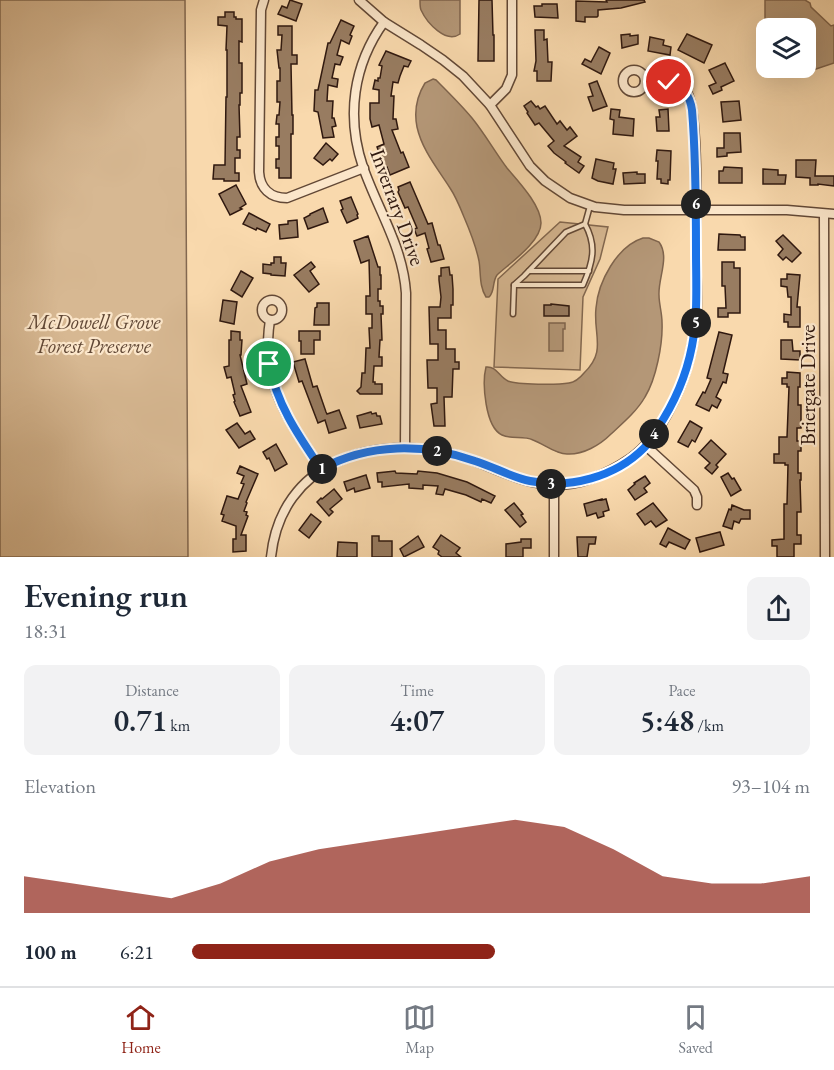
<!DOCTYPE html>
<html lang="en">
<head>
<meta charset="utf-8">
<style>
	body { margin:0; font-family:"EB Garamond",serif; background:#f2f2f3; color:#1f2937; height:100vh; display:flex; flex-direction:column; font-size:22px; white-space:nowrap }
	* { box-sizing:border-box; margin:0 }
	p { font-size:20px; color:#747a83 }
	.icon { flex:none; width:33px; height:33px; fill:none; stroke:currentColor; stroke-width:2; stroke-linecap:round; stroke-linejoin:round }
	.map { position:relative; height:557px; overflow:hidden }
	.details { display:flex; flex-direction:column; background:#fff; flex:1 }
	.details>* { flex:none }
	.fabs { position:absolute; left:756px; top:18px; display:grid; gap:12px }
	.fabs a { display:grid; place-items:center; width:60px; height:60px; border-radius:12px; background:#fff; box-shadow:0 6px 24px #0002; font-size:30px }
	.pin { position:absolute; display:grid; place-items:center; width:51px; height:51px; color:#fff; margin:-26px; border:3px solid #fff; border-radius:50%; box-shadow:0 2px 6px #0007 }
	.km { position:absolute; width:30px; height:30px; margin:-15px; border-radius:50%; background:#222; color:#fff; font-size:16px; line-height:30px; text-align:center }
	.round { display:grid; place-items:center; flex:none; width:63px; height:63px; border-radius:12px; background:#f2f2f3 }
	.head { display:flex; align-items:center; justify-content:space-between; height:102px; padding:0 24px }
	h1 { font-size:33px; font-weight:600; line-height:45px }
	.metrics { display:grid; grid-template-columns:repeat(3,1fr); gap:9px; height:102px; padding:6px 24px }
	.metrics div { display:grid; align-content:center; border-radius:12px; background:#f2f2f3; text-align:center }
	.metrics b { font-size:30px; font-weight:600 }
	.metrics small { font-size:16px; font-weight:400 }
	.metrics p { font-size:16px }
	.chart { height:168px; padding:12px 24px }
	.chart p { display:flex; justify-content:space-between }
	.chart svg { width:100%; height:108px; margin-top:6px; fill:#8f2418; opacity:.7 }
	ul { padding:0 24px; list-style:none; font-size:20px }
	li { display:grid; grid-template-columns:96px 72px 1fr; align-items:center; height:45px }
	li i { height:15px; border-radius:8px; background:#8f2418 }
	.tab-bar { display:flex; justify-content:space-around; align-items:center; height:84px; border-top:2px solid #e0e1e3; background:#fff; font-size:16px; color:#747a83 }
	.tab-bar a { display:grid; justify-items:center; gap:3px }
	.tab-bar .selected { color:#8f2418 }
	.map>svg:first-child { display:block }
	.green { fill:#d7b892; stroke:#836850; stroke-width:1.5 }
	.water { fill:#b49777; stroke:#7f644d; stroke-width:1.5 }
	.building { fill:#987c61; stroke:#2f180f; stroke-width:1.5 }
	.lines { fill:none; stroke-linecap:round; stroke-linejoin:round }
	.service-casing { stroke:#624836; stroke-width:7 }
	.minor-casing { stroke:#624836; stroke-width:11 }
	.service { stroke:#fbe6ca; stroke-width:4 }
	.minor { stroke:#fbe6ca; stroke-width:8 }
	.route-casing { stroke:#fff; stroke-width:12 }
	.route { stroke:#1a73e8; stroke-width:8 }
	.labels { text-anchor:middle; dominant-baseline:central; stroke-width:4.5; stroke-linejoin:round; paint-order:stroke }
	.street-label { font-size:21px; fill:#2f180f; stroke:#fbe6ca }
	.park-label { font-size:21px; font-style:italic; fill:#614836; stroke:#fbe6ca }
</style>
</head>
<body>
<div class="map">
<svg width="834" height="557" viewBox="0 0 834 557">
	<rect width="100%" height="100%" fill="#f9d9ad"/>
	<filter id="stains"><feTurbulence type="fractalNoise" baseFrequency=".00333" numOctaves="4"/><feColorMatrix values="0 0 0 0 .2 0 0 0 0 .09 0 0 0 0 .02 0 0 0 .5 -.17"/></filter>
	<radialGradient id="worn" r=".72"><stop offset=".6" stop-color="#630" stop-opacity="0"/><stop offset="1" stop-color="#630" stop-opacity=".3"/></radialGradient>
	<!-- green -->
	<g class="green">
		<path d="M0,0h185l3,557h-188z"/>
		<path d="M560,222l48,5 -8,32 -17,38 -3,73 -86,-3 4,-88z"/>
	</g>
	<!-- water -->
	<g class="water">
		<path d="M420,0h40v34c-14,10 -33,-11 -39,-24 -1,-2 -1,-7 -1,-10z"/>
		<path d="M765,0h40l5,3 1,4 20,19 3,-1v38l-18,6 -38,4 -3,-5h31v-40h-40v28l-4,-7 3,-18z"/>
		<path d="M433,79l3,1 4,4c11,11 22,22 32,34 13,16 23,34 35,50 11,13 34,37 34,55 0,19 -31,40 -44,52 -5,7 -2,17 -8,22h-3c-7,-11 -5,-24 -7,-36 -3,-15 -9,-30 -15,-44 -4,-10 -8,-20 -14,-29 -12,-19 -28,-38 -33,-61 -3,-15 0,-31 8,-44z"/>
		<path d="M643,238h6l10,4c11,15 -1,36 0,53 0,9 3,18 3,27 1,22 -6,57 -17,75 -8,14 -22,26 -34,37 -11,11 -28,21 -44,20 -12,0 -23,-10 -34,-14 -10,-5 -21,0 -31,-5 -17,-8 -20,-52 -16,-68 11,-1 13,10 22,14 10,4 50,4 61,2 6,-1 11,-5 15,-10 23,-22 9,-38 12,-65 2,-26 21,-62 47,-70z"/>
		<path d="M549,323h16v6h-2v22h-14z"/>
	</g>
	<!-- building -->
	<g class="building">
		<path d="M290,0l12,4 -6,17 -18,-7 4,-8 5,2z"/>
		<path d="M479,0h13l1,35h1v26h-16z"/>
		<path d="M606,0h38l1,2 -24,6 -23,2v6l-1,1h-12v5l-9,-1v-20l31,1z"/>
		<path d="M542,4h15l1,14 -23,-1 -1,-11h8z"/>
		<path d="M225,12h9v5h2v2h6v23l-3,-1v22h3v30h-2v12h-1l1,32h-3v13h3v8h-5v15h4v8h-15v-2h-11l1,-14h11l1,-68h1v-47h-1l1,-24 -9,-1v-8h7z"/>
		<path d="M341,20l13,6 -4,9 2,1 -3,8 -8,-4 -4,15 6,2 -3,8 -5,-1 -3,14 6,1 -1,8 -9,-2 -1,16h6l-1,17h2l2,8 -4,1 2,10 -11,1 -5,-26 -4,-1 1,-21h3l10,-47h2z"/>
		<path d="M278,26h14v29h5v9h-6l1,51h1v19h-2v44h-12v-10h-3v-9h3v-13h-3v-9h3v-13h-3l1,-9h2l1,-13h-3v-21h3v-13h-1l-2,-18h4l1,-15h-4z"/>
		<path d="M535,30h9v10l3,-1 1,23h4l-1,19h-14v-10h-3l2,-10z"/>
		<path d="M630,34v2l8,-1v9l-16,4 -1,-13z"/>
		<path d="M687,34l25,11 -8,18 -26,-13z"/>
		<path d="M650,37l14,3 -1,5 8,2 -1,8 -22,-4z"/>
		<path d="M599,47l11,6 -9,21 -19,-10 3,-5 6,3z"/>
		<path d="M386,51l25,10 -3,6 -4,-1 -4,10 -2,7 -5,-1 -2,14h3l-1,23h3l2,10 -6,1 9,23 2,-1 6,15 -19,8 -3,-8 -4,2 -3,-8 2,-1 -5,-13 7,-3 -5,-19 -7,2 -2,-8v-16h9v-13l-6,-1 2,-9 3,1v-3h2l2,-12 -3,-1z"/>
		<path d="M725,63l9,18 -13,6 1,3 -9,4 -4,-8 7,-3 -7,-13z"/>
		<path d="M597,81l10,25 -14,5 -5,-14 5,-1 -4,-12z"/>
		<path d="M531,101l5,6 2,-1 2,3 5,-3 12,18 3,-3 7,9 3,-3 7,9 -13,10 17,11 -3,5 6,4 -5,7 -14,-10 1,-1 -12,-9 -6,-7 6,-5 -15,-18 -4,2 -8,-12 1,-1 -4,-6z"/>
		<path d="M739,101l2,19 -18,2 -2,-20z"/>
		<path d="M611,109l9,1 -1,7 15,2 -1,17 -20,-2 1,-14 -4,-1z"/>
		<path d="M668,109l1,22h-12l-1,-14h4l-1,-7z"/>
		<path d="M724,133h16l1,19 -14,1v3l-10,1v-9h7z"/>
		<path d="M326,143l12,11 -6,7 -2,-2 -7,6 -9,-7z"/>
		<path d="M657,150l14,1 -1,29h-2v4l-7,-1v-4h-4l1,-18h-2z"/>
		<path d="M596,159l18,4 -1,6h3l-3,15 -15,-3 -6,-3z"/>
		<path d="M796,160h20l-1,16h19v10l-16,-2v1h-8v-7l-14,-1z"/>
		<path d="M724,167l18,1v15h-23v-12h4z"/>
		<path d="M763,169l15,1v5h8l-1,9h-22z"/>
		<path d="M637,172v2h8v9l-21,1 -1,-11z"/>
		<path d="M410,182l18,42 4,-1 6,22h2l4,14 -13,3 -4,-13 2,-1 -4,-15 -8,3 -3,-7 3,-1 -9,-21 -3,1 -7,-16 1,-2 -1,-3z"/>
		<path d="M236,185l10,19 -6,4 2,1 -12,6 -11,-21z"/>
		<path d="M351,197l7,17 -1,1 1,3 -11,5 -6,-13 2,-1 -3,-8z"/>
		<path d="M323,208l5,14 -20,7 -4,-11 6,-3v-1z"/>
		<path d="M249,213l21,11 -4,8 -9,-4 -1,2 -13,-6z"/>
		<path d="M297,220l1,17 -18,2 -1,-14 9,-1v-3z"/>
		<path d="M719,234l21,1 1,2h4v13h-27z"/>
		<path d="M783,235l18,18 -9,9 -6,-5 -3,3 -5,-5 5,-6 -7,-8z"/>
		<path d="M368,236l10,31h2v8h1v14h-3v12h2v5h3v8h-2l1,26h-2l-1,17h3v9h-8l-1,16h2v2h7v10h-22l-3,-3 4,-4 1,-14h3l1,-25h4l-1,-20h3v-14h-6v-18h4l-1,-36 -8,3 -7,-22z"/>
		<path d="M274,257h7v6h5l-1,13 -14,-1v-1l-8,-1v-9l8,1v-2h3z"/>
		<path d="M311,262l4,5 -5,4 9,13 -10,8 -15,-17z"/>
		<path d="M722,262h12v6h6v45h-12v4h-10v-9h8l-1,-22h-3z"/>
		<path d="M449,267l1,8h2l1,14v16h-2v13h-13v12h8v19h9v13h4v7h-6l-1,28h-8l1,29h-11l-3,-22 6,-1v-15h-9l-1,-28h11v-16h-8l-1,-37h11l1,-10 -2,-17v-4h2v-8z"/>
		<path d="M241,271l12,7 -11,19 -11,-7z"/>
		<path d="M787,274l13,1 -3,32h3v20h-12v-5h-4v-8l7,1v-18h-3l-1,-10 -6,-1v-7h6z"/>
		<path d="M223,300l14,2 -3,22 -14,-3z"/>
		<path d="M317,303h12v22h-15l1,-17 2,-1z"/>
		<path d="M551,304l18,2v10h-25v-11h7z"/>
		<path d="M231,331l9,1v8h2l-1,15h-1l7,29 -6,2 10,26 -11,4 -6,-14 1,-1 -2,-6 2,-1 -4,-17 -4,1 -3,-11 5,-1v-26h2z"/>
		<path d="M299,331h21v9h-6v14h-13v-13h-2z"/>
		<path d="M719,332l13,3 -9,38 5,1 -2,9 -3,-1 -7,15 5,3 -4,8 -5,-3 -3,6 -13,-6 7,-13 2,1 6,-14 -4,-1z"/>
		<path d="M781,340h11l1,11h7v9l-19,-1z"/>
		<path d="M305,359l8,28 4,-1 9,26 1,2 12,-4 7,18 -17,5 -4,-13 -7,3 -16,-42 -3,1 -6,-20z"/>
		<path d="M787,372l13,1v14h-2v18h3v23h-4v13h4v10h-3v22h3v7h-1l1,32h-4v23h4v9h-7v13h-17v-11h-5v-6l12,-1v-35h3l1,-39h-3v-2h-11v-9h5v-17h8l2,-50h-2v-3h-5v-6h5z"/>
		<path d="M371,412l1,2 4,-1 1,3h3l2,8 -22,4 -3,-12z"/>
		<path d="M690,421l12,7 -7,14 -3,-2 -4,7 -10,-5z"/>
		<path d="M237,423l8,11 5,-3 5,8 -16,9 -13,-18z"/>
		<path d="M711,440l15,14 -10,11 2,2 -6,7 -7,-6 5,-5 -11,-10z"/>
		<path d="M276,444l11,20 -12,7 -6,-13 -2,1 -4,-7z"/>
		<path d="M240,466l18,8 -12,28 1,1 -3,8 3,1 -1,3 2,1 -7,19h5v16l-13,1v-13h3v-13l-14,-5 2,-6 -3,-1 6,-18 11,3 6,-15 -3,-1 3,-7 -7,-3z"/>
		<path d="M395,471l1,2 21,1 1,-3 19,2 30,9 28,14 -4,7 -9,-4 -1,3 -15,-7 -21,-6 -2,6 -7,-1 2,-8 -15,-1v4l-14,-1v-4l-27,3v-5h-4l-1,-9z"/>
		<path d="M728,473l4,6 2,-1 7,12 -10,6 -10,-19z"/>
		<path d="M366,475l4,13 -15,4 -1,-4 -7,3 -3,-9z"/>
		<path d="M645,476l5,7 -6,5 3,4 -12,8 -7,-10 7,-6 -1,-1z"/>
		<path d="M334,489l8,10 -12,10 3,3 -4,4 -12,-14 4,-4 1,1z"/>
		<path d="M602,499v1l4,-1 3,11 -6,2 1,4 -6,2 -2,-5 -9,3 -3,-12z"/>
		<path d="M514,503l9,11 -2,1 5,7 -6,5 -15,-17z"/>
		<path d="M653,503l14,17 -11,7 -5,-6 -6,4 -8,-11z"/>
		<path d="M732,505l12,5h6v9h-9l-2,4 -5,-2 -2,8 -9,-3 6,-17 2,1z"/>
		<path d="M311,514l10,8 -12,16 -10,-8z"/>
		<path d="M668,528l22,12 -5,9 -16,-7 -3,5 -6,-3z"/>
		<path d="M720,532l4,13 -24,7 -4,-14z"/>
		<path d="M441,535l19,13 -4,5 5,4h-19l-4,-3 1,-3 -6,-4z"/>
		<path d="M372,536h7v5h13v16h-20z"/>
		<path d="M418,536l6,11 -20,10 -4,-8z"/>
		<path d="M577,537h19l-1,7h-6l-2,13h-9z"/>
		<path d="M521,539h10v9h-8v9h-17v-13l15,-2z"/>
		<path d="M338,542l19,1v14h-20z"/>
	</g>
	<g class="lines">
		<!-- service casing -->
		<g class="service-casing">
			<g id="service">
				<path d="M529,271h60"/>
				<path d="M514,285h69c10,-23 14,-39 2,-61"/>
				<path d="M513,314l1,-29 10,-9 42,-44 19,-8 5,-18"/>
			</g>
		</g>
		<!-- minor casing -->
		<g class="minor-casing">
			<g id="minor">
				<path d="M264,0l-3,10 -2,162c1,16 11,26 28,26l77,-30"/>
				<path d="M359,0l25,22 37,23 22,15 20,16 27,29 40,61 15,15 25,17 25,9 29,3h163l47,4"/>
				<path d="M384,22c-31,43 -38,95 -21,145 15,43 40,80 43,126l-1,154"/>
				<circle cx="634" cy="81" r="11"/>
				<path d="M490,105l16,-16 6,-14v-75"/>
				<path d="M824,214l1,343"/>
				<circle cx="272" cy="310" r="10"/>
				<path d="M270,320c-10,63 18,99 51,149"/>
				<path d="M646,446l48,44 3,7v8"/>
				<path d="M271,557c10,-96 103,-124 185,-102 34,9 64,30 100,30 27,0 53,-12 75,-27 27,-19 49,-64 57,-95 4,-14 6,-27 8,-41 2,-23 0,-48 0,-72 0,-26 3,-142 -9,-157 -11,-13 -27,-11 -42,-12"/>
				<path d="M554,557v-72"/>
			</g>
		</g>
		<!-- service -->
		<use href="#service" class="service"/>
		<!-- minor -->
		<use href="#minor" class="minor"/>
	</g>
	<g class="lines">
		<!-- route casing -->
		<g class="route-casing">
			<path id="route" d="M269,364c8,41 29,71 52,105 48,-26 103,-26 154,-8 19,6 36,16 55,20 40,8 85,-4 114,-33 5,-5 9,-12 13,-19 17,-25 29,-52 35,-83 6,-31 4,-63 4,-95 0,-47 0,-94 -4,-141 -2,-14 -8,-24 -23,-28"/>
		</g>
		<!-- route -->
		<use href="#route" class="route"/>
	</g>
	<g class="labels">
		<!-- street labels -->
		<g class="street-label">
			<text transform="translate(398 207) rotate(70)">Inverrary Drive</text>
			<text transform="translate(807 385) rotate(-90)">Briergate Drive</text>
		</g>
		<!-- park labels -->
		<g class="park-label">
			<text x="94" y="321">McDowell Grove<tspan x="94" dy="24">Forest Preserve</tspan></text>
		</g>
	</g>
	<rect width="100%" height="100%" filter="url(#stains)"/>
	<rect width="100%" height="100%" fill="url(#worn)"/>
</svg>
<div class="fabs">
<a><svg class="icon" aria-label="layers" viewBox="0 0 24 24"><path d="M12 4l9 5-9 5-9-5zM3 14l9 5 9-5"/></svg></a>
</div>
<div class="pin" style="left:269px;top:364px;background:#1e9e55"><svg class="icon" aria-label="arrive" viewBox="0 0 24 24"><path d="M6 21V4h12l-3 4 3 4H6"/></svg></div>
<div class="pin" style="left:669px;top:82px;background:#d93025"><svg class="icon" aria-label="check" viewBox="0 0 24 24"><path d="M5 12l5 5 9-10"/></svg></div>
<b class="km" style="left:322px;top:469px">1</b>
<b class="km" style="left:437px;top:451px">2</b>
<b class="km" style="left:551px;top:484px">3</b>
<b class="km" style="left:654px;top:434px">4</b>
<b class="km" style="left:696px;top:323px">5</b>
<b class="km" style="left:696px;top:204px">6</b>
</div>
<section class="details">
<div class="head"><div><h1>Evening run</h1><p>18:31</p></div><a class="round"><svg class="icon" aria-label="share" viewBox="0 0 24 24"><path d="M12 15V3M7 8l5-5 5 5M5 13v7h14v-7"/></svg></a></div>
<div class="metrics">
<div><p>Distance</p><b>0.71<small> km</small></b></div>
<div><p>Time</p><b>4:07</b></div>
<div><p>Pace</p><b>5:48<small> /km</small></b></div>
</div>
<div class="chart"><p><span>Elevation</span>93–104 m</p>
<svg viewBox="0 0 160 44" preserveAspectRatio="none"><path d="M0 44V29L10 32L20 35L30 38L40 32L50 23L60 18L70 15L80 12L90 9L100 6L110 9L120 18L130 29L140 32L150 32L160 29V44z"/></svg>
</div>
<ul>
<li><b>100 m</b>6:21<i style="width:49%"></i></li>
</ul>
</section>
<nav class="tab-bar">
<a class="selected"><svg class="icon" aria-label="home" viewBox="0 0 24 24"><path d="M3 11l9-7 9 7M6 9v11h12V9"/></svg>Home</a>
<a><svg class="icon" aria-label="map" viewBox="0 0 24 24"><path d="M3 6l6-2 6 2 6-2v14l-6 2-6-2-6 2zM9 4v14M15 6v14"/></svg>Map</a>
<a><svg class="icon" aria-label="saved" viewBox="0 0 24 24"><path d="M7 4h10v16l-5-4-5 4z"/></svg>Saved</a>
</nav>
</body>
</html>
